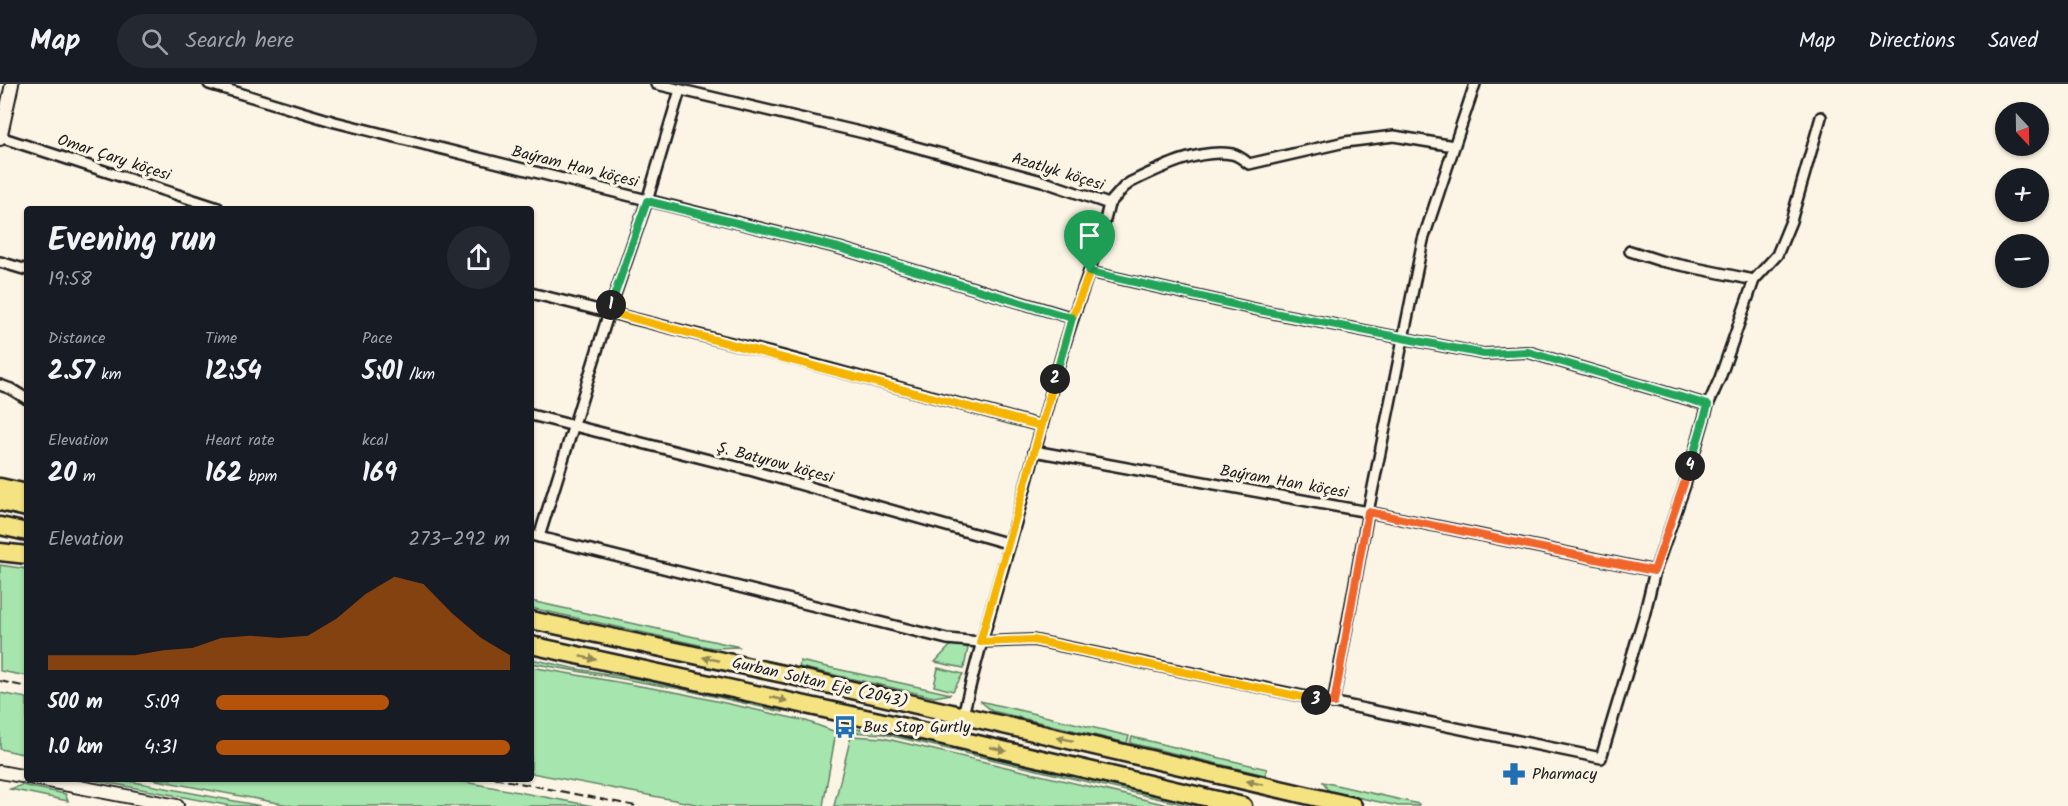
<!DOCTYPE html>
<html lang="en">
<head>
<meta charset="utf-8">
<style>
	body { margin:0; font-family:Kalam,sans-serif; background:#242831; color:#f1f3f6; height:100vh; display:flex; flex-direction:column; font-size:22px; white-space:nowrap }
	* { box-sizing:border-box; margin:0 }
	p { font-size:20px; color:#9ea1a6 }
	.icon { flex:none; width:33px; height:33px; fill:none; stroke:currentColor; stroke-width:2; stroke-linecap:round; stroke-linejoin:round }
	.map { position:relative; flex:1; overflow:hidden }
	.panel { position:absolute; left:24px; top:122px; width:510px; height:576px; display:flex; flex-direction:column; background:#171b24; border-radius:6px; box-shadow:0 2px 4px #0004 }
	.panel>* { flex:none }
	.needle { width:39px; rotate:158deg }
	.fabs { position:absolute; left:1995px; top:18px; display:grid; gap:12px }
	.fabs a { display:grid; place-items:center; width:54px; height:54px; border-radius:50%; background:#171b24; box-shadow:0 2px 4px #0004; font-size:30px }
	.pin { position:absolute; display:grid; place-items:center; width:51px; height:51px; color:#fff; margin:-62px -26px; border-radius:50% 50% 50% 0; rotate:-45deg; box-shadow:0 0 6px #0007 }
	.pin .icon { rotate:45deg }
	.km { position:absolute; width:30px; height:30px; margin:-15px; border-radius:50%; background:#222; color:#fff; font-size:16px; line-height:30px; text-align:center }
	.round { display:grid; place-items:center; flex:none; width:63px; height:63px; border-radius:32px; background:#242831 }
	.headline { display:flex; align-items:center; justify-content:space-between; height:102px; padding:0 24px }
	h1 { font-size:33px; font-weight:800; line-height:45px }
	.stats { display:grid; grid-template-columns:repeat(3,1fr); gap:9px; height:102px; padding:6px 24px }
	.stats div { display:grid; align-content:center }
	.stats b { font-size:26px; font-weight:800 }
	.stats small { font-size:16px; font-weight:400 }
	.stats p { font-size:16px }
	.chart { height:168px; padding:12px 24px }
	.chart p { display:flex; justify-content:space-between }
	.chart svg { width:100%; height:108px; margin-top:6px; fill:#b45309; opacity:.7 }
	ul { padding:0 24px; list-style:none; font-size:20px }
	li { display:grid; grid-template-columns:96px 72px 1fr; align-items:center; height:45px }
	li i { height:15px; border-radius:8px; background:#b45309 }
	header { display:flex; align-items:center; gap:36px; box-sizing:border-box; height:84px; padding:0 30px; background:#171b24; border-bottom:2px solid #363941 }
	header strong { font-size:28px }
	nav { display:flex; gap:33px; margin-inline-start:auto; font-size:21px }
	.search { width:420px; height:54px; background:#242831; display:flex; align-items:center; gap:15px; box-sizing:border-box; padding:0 21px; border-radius:33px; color:#9ea1a6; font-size:22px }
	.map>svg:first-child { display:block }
	.green { fill:#a6e5ad; stroke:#618064; stroke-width:1.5 }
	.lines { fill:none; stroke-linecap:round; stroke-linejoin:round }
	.street-casing { stroke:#1c1c1c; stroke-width:14 }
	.secondary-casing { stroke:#1c1c1c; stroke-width:16 }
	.highway-casing { stroke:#1c1c1c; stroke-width:21 }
	.street { stroke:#fcf5e5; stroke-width:9 }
	.secondary { stroke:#fcf5e5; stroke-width:12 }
	.highway { stroke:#f5e382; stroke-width:16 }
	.rail { stroke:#1c1c1c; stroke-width:2; stroke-dasharray:9 4.5; stroke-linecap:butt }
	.oneway { fill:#938954 }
	.split-1-casing { stroke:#fff; stroke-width:12 }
	.split-2-casing { stroke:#fff; stroke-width:12 }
	.split-3-casing { stroke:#fff; stroke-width:12 }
	.split-4-casing { stroke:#fff; stroke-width:12 }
	.split-5-casing { stroke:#fff; stroke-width:12 }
	.split-1 { stroke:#f5b400; stroke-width:8 }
	.split-2 { stroke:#22a559; stroke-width:8 }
	.split-3 { stroke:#f5b400; stroke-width:8 }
	.split-4 { stroke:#f0652b; stroke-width:8 }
	.split-5 { stroke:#22a559; stroke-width:8 }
	.labels { text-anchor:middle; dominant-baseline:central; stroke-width:6; stroke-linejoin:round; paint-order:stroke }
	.street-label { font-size:16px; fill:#1c1c1c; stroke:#fcf5e5 }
	.poi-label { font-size:16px; fill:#1c1c1c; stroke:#fcf5e5; text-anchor:start }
</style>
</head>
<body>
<header>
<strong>Map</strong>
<div class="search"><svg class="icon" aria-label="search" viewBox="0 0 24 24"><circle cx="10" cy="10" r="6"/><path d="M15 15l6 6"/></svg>Search here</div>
<nav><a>Map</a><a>Directions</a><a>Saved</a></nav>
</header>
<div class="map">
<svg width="2068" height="722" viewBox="0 0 2068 722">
	<rect width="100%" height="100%" fill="#fcf5e5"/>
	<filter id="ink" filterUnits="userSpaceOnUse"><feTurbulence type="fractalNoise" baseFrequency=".0167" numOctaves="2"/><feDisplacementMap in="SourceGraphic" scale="12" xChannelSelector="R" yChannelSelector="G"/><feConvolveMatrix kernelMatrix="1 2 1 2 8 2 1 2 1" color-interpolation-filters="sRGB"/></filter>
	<g filter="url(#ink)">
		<!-- green -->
		<g class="green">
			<path d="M0,481l27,4v107l-27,-5z"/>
			<path d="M531,517l209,46 -27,1 -182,-40z"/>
			<path d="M956,559l12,5 -4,20 -29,-6 15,-16z"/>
			<path d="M531,575l46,10 105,17 102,23 -1,3 -102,-23 -150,-26z"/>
			<path d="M800,577l151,33 -17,3 -135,-30z"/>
			<path d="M531,583l149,26 126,28 30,11 -13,74h-117l-175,-33z"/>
			<path d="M938,584l25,6 -10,17 -19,-5z"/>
			<path d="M0,609l27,5v57l-27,-6z"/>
			<path d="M980,617l149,35 -2,7 -135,-32z"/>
			<path d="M852,645l33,2 318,75h-13l-306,-72 -33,-2z"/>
			<path d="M851,652l32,2 289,68h-338z"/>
			<path d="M1132,653l135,32 -2,6 -135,-32z"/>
			<path d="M88,695h30l143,27h-30z"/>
			<path d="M151,695h298l144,27h-299z"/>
			<path d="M1323,698l96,22 -1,2h-20l-65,-14 -6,-3z"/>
			<path d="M22,701l43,9 3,7 -58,-12z"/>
		</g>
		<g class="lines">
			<!-- street casing -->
			<g class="street-casing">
				<g id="street">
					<path d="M209,0l126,38 504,126 234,70"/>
					<path d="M656,0l208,49 178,48 67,23c-11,49 -31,95 -45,143 -19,65 -36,131 -54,197 -17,57 -33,113 -47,171"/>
					<path d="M0,53l218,71"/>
					<path d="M1109,120l15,-17 7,-5c29,-14 68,-34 101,-28 6,1 12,6 17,10l96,-22 49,-6 60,10"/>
					<path d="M1630,167l31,10 93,19 -34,98 -12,27 -24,83 -29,83"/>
					<path d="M0,178l27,8"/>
					<path d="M1090,188l169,38 225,44 44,-2 180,53"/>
					<path d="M1754,196l23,-25 14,-34 30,-104"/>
					<path d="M531,209l252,63 258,70"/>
					<path d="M0,301l11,4 16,10"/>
					<path d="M531,331l222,56 257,73"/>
					<path d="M531,451l416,104 33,3 53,-2 568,118 43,-142 11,-45 -287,-59 -334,-61"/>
					<path d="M539,453l70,-225 38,-111 33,-111"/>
					<path d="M1333,619l35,-191 55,-272 52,-156"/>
				</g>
			</g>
			<!-- secondary casing -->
			<g class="secondary-casing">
				<g id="secondary">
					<path d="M0,55l12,-55"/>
					<path d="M0,688l27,5"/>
					<path d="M33,694l144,28"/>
				</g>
			</g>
			<!-- highway casing -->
			<g class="highway-casing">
				<g id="highway">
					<path d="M0,403l27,6"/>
					<path d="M0,418l27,6"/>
					<path d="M0,442l27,6"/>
					<path d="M0,468l27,3"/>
					<path d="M531,536l252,54 570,132"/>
					<path d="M531,561l348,76 364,85"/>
				</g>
			</g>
			<!-- street -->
			<use href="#street" class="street"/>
			<!-- secondary -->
			<use href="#secondary" class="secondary"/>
			<!-- highway -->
			<use href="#highway" class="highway"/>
			<!-- rail -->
			<g class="rail">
				<path d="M0,597l27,6"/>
				<path d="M494,694l142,28"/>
			</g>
		</g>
		<!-- one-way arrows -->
		<defs><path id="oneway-solid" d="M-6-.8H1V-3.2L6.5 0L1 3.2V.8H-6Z" transform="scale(1.5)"/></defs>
		<g class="oneway">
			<use href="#oneway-solid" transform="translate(588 574) rotate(12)"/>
			<use href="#oneway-solid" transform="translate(711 575) rotate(-168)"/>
			<use href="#oneway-solid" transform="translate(779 615) rotate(13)"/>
			<use href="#oneway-solid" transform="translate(1065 655) rotate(-167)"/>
			<use href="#oneway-solid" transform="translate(998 665) rotate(13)"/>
			<use href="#oneway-solid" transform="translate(1255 699) rotate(-167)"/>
		</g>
	</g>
	<g class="lines" filter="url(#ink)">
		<!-- split-1 casing -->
		<g class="split-1-casing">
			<path id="split-1" d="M611,221l-2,7 432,114 31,-108 18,-46"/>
		</g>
		<!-- split-2 casing -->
		<g class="split-2-casing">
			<path id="split-2" d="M611,221l36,-104 192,47 233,70 -17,61"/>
		</g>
		<!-- split-3 casing -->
		<g class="split-3-casing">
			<path id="split-3" d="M1055,295l-75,263 53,-2 283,60"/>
		</g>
		<!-- split-4 casing -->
		<g class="split-4-casing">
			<path id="split-4" d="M1316,616l18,3 34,-191 286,59 36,-105"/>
		</g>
		<!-- split-5 casing -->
		<g class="split-5-casing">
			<path id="split-5" d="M1090,188l169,38 225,44 44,-2 180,53 -18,61"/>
		</g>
		<!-- split-1 -->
		<use href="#split-1" class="split-1"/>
		<!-- split-2 -->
		<use href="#split-2" class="split-2"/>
		<!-- split-3 -->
		<use href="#split-3" class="split-3"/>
		<!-- split-4 -->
		<use href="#split-4" class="split-4"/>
		<!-- split-5 -->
		<use href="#split-5" class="split-5"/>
	</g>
	<!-- icons -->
	<defs>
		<g id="bus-bare" transform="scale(1.8)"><path d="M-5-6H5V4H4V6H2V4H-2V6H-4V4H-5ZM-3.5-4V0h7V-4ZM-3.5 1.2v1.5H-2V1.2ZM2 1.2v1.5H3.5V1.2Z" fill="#1f6fb2" stroke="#fcf5e5" stroke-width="2.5" paint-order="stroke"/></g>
		<g id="pharmacy-bare" transform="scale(1.8)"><path d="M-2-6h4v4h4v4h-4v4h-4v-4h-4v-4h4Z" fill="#1f6fb2" stroke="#fcf5e5" stroke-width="2.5" paint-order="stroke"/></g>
	</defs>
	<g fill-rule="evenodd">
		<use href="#bus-bare" x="845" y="643"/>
		<use href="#pharmacy-bare" x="1514" y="690"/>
	</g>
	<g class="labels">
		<!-- street labels -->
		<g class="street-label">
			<text transform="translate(114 74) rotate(18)">Omar Çary köçesi</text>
			<text transform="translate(575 83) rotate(14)">Baýram Han köçesi</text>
			<text transform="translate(1058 88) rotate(17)">Azatlyk köçesi</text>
			<text transform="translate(775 379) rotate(15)">Ş. Batyrow köçesi</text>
			<text transform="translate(1284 398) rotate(10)">Baýram Han köçesi</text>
			<text transform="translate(820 599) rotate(13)">Gurban Soltan Eje (2043)</text>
		</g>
		<!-- poi labels -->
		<g class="poi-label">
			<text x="863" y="643">Bus Stop Gurtly</text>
			<text x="1532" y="690">Pharmacy</text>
		</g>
	</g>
</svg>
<div class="fabs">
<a><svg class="needle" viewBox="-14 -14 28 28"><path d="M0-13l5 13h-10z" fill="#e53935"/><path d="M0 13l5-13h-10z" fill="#9ea1a6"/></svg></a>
<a>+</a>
<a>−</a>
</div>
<div class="pin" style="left:1090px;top:188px;background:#1e9e55"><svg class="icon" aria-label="arrive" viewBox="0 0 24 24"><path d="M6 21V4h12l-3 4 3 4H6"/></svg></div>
<b class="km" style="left:611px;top:221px">1</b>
<b class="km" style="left:1055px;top:295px">2</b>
<b class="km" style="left:1316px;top:616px">3</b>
<b class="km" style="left:1690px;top:382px">4</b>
<section class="panel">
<div class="headline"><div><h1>Evening run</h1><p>19:58</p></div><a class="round"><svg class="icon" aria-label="share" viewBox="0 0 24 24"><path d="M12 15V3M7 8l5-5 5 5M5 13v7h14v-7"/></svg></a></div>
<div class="stats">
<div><p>Distance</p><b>2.57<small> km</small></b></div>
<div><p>Time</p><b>12:54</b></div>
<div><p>Pace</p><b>5:01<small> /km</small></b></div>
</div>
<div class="stats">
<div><p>Elevation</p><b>20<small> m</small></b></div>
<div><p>Heart rate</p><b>162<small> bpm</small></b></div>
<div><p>kcal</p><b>169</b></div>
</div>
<div class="chart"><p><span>Elevation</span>273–292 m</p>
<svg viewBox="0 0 160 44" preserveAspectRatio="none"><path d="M0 44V38L10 38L20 38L30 38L40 36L50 35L60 31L70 30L80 31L90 30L100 23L110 13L120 6L130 9L140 21L150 31L160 38V44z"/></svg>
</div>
<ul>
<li><b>500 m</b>5:09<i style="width:59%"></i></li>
<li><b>1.0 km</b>4:31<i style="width:100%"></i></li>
</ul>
</section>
</div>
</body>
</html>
